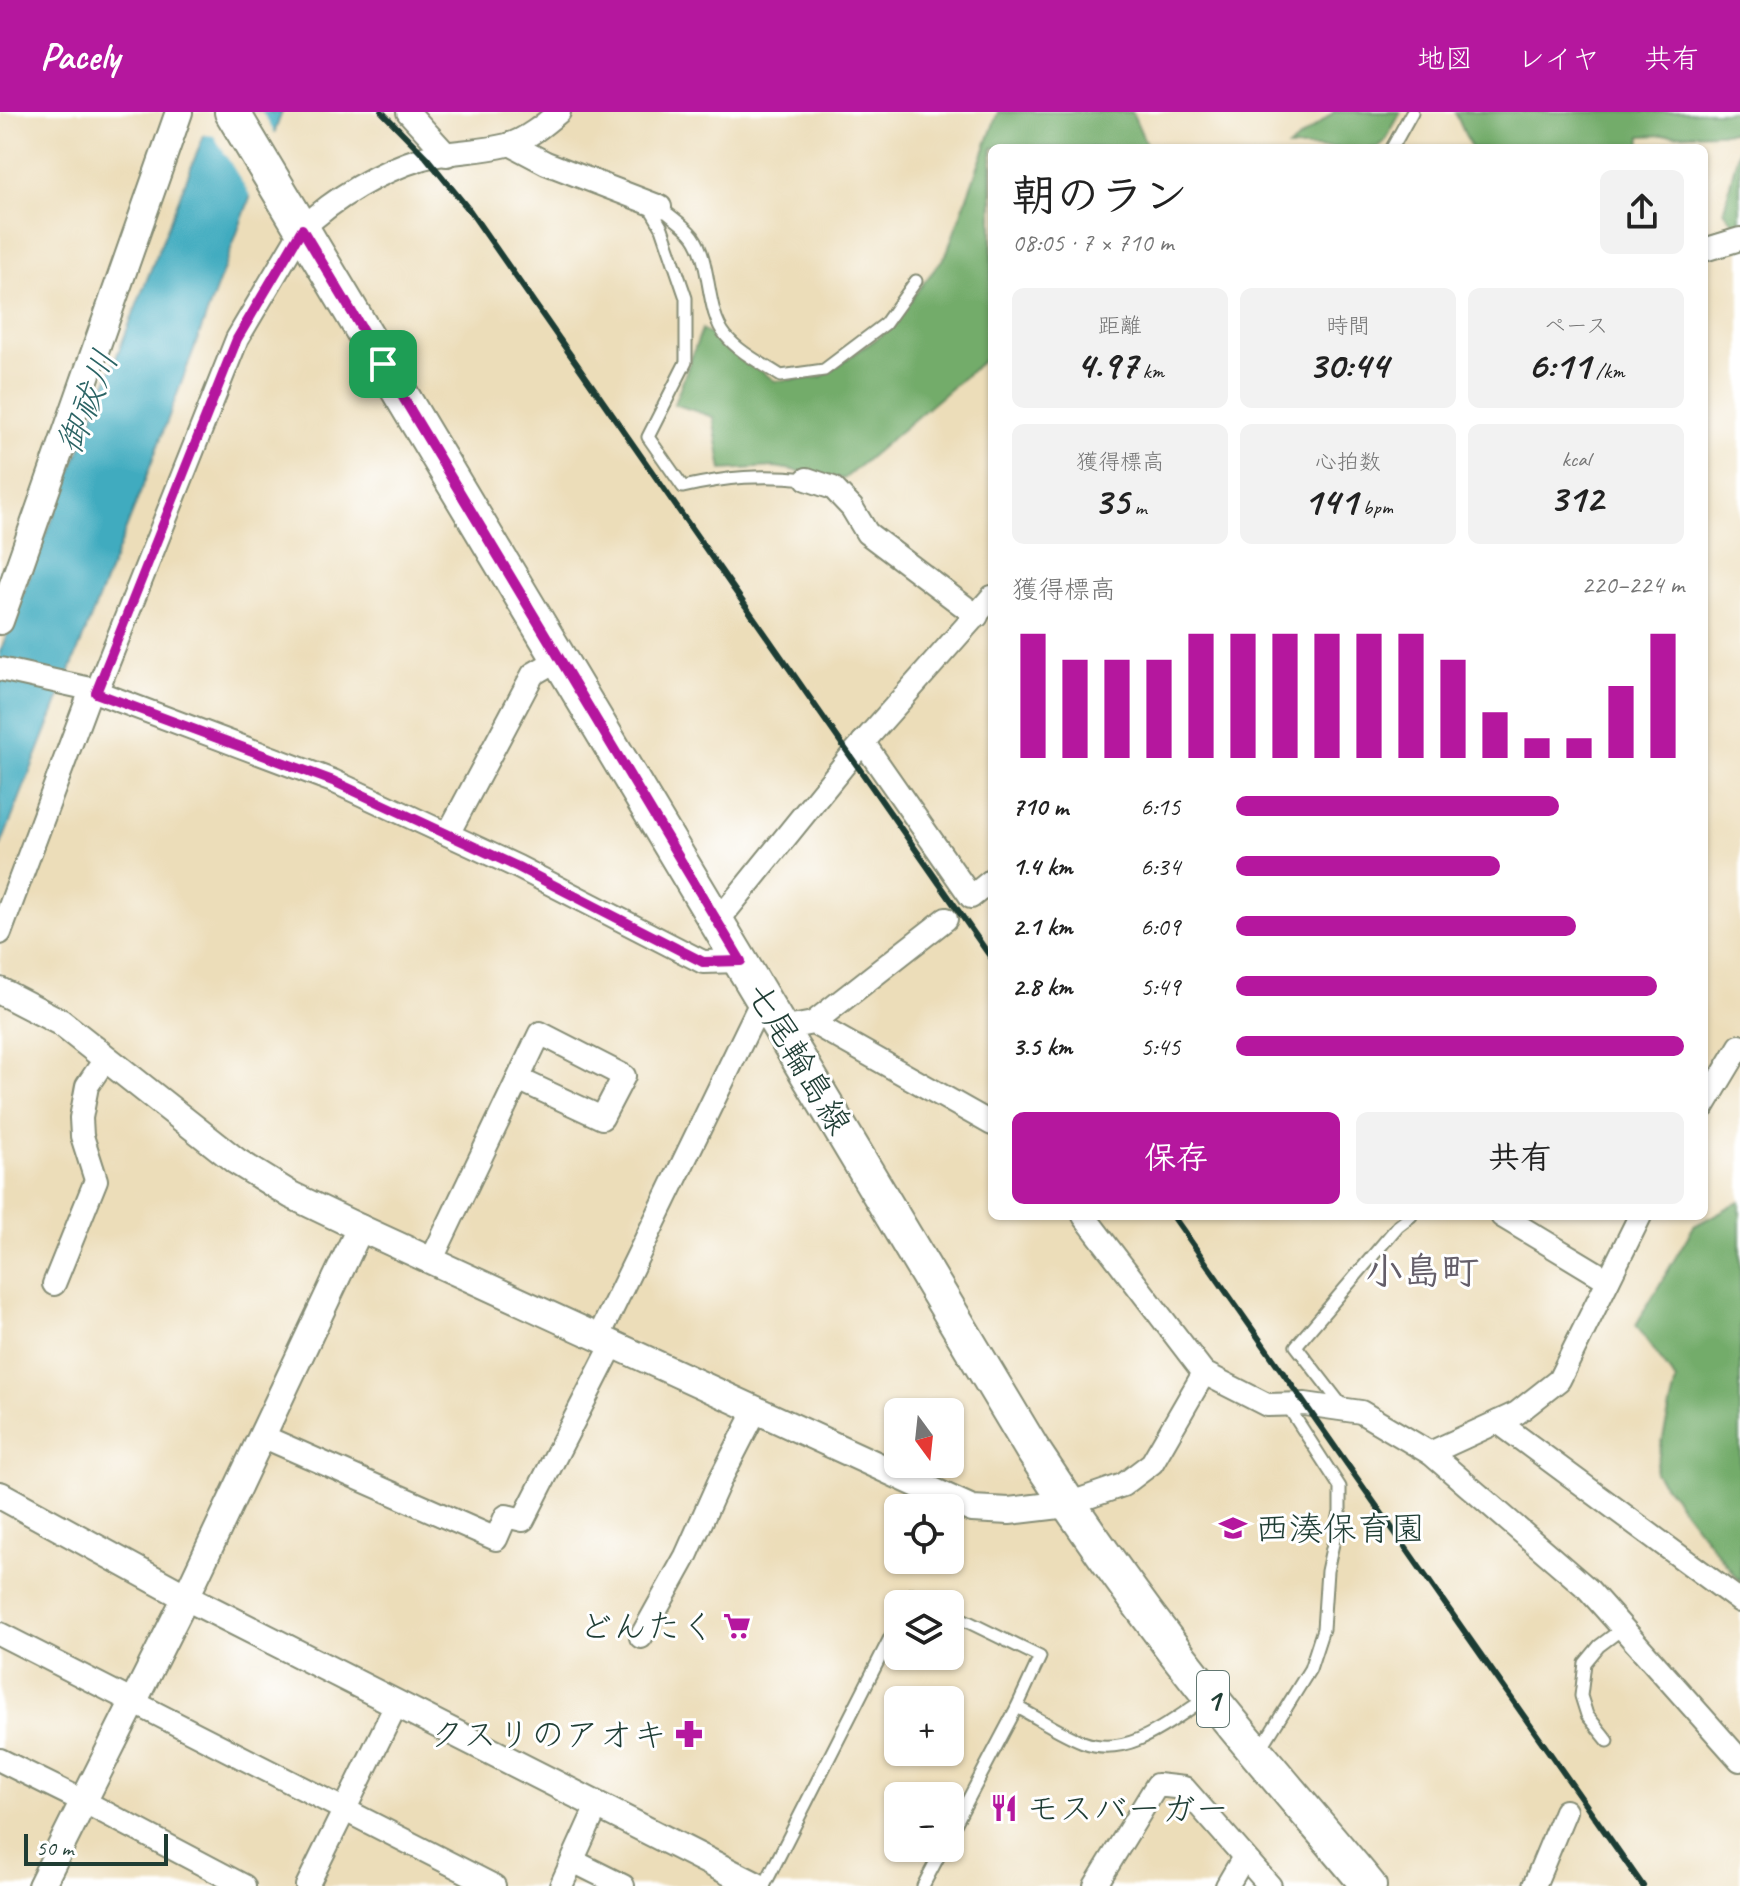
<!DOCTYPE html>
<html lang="ja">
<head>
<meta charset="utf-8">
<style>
	body { margin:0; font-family:Caveat,"Klee One",sans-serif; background:#f2f2f2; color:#222; height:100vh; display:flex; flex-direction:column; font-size:30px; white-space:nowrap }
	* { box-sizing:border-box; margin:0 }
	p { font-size:26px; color:#767676 }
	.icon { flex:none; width:44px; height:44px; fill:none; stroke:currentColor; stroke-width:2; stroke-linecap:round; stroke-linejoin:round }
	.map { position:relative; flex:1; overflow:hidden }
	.side { position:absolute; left:988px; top:32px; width:720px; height:1076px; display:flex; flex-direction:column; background:#fff; border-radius:12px; box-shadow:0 2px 6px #0004 }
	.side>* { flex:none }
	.needle { width:52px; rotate:165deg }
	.controls { position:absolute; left:884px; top:1286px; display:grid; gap:16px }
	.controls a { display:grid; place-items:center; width:80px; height:80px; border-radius:12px; background:#fff; box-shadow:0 2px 6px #0004; font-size:40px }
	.scale { position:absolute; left:24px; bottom:20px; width:144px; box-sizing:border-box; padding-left:8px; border:4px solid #1f3d34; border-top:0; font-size:22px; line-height:28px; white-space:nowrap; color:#1f3d34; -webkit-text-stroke:6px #fff; paint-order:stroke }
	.pin { position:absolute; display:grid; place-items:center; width:68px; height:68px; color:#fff; margin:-34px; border-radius:16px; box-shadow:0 4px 12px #0006 }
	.round { display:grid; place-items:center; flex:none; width:84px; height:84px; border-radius:12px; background:#f2f2f2 }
	.overview { display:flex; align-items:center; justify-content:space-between; height:136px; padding:0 24px }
	h1 { font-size:44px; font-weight:700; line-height:60px }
	.metrics { display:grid; grid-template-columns:repeat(3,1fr); gap:12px; height:136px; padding:8px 24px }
	.metrics div { display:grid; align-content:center; border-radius:12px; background:#f2f2f2; text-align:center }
	.metrics b { font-size:40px; font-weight:700 }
	.metrics small { font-size:22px; font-weight:400 }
	.metrics p { font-size:22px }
	.chart { height:224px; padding:16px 24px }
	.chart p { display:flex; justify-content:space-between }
	.chart svg { width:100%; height:144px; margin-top:8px; stroke:#b5179e; stroke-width:6 }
	.action { display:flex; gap:16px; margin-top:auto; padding:16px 24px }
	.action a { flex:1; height:92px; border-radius:12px; background:#b5179e; color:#fff; font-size:32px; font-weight:700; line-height:92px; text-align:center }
	.action a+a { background:#f2f2f2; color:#222 }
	ul { padding:0 24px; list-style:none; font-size:26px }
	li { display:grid; grid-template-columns:128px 96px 1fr; align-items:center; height:60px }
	li i { height:20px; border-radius:10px; background:#b5179e }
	header { display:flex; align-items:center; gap:48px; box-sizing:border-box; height:112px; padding:0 40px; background:#b5179e; color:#fff }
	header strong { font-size:38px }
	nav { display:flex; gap:44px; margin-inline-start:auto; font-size:28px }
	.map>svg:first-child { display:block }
	.forest { fill:#73ac6b; stroke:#497450; stroke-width:2 }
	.water { fill:#40abbf; stroke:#30747a; stroke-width:2 }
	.pier { fill:#ecddb9 }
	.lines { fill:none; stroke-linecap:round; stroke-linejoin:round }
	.service-casing { stroke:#868d76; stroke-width:15 }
	.minor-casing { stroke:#868d76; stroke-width:26 }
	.tertiary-casing { stroke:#868d76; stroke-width:30 }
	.primary-casing { stroke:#868d76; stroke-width:38 }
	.service { stroke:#fff; stroke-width:11 }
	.minor { stroke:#fff; stroke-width:22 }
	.tertiary { stroke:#fff; stroke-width:26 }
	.primary { stroke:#fff; stroke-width:34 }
	.rail { stroke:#1f3d34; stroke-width:6 }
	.route-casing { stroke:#fff; stroke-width:16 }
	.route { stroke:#b5179e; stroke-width:10 }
	.labels { text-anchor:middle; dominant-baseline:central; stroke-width:6; stroke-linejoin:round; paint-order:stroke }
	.shield { fill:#fff; stroke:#627771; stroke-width:2 }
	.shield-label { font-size:32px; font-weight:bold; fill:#1f3d34 }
	.street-label { font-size:34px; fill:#1f3d34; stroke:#fff }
	.poi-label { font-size:34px; fill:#1f3d34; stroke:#fff; text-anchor:start }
	.water-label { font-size:36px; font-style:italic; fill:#2b6465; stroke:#fff }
	.quarter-label { font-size:38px; font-weight:bold; fill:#655f6a; stroke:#fff }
</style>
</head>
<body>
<header>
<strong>Pacely</strong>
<nav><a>地図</a><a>レイヤ</a><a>共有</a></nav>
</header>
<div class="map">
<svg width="1740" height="1774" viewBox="0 0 1740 1774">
	<rect width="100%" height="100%" fill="#fff"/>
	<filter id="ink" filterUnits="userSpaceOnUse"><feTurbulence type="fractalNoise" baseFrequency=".0125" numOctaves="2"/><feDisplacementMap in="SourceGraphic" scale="16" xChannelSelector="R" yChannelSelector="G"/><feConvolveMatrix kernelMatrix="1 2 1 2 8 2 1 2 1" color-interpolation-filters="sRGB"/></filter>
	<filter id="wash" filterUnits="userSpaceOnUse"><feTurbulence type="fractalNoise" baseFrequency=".006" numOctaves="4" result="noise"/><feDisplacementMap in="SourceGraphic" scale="32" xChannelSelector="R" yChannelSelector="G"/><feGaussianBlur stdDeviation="1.8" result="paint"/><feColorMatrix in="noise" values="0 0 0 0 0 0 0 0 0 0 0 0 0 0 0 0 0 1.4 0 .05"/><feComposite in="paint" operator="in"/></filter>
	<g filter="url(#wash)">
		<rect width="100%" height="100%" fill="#ecddb9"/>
		<!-- forest -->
		<g class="forest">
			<path d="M998,0h134l16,36h-156v205l-148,126 -69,-12 -53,3 -9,-53 -39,-13 28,-75 73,52 46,-4 61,-42 64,-80z"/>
			<path d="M1334,0h67l-16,29 -8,7h-89z"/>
			<path d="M1455,0h285v20l-99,4 -1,12h-169z"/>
			<path d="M1740,31v77l-3,7 -13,-17z"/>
			<path d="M1740,1089v381l-85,-109 21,-92 -40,-56 58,-99z"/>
		</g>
		<!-- water -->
		<path class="water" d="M213,0h69l-139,374 -143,362v-196z"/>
		<!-- pier -->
		<path class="pier" d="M208,0h54l15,25 -24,63 -39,-64 -14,-2z"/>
	</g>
	<g filter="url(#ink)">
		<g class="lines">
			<!-- service casing -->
			<g class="service-casing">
				<g id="service">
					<path d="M1392,36l20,-36"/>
					<path d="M649,94l13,22 24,70v64l-38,75 35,50c44,-10 79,-13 124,-8"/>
					<path d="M660,95c10,9 25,18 33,29 19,26 12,75 33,100 14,17 37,28 55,40l43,-6 61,-46 31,-43"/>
					<path d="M1343,1295l-47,-61 102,-120 13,-10"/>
					<path d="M907,1492l5,-10 20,10"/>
					<path d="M950,1501l90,44 -23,50 -67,127"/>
					<path d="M1017,1595c21,11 43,26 66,35 45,17 88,-21 123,-44"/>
					<path d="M1608,1629l-21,-26 -6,-19 4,-33 14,-17 24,-18"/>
					<path d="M1260,1638l50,-81 13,-40 4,-58 13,-59v-25l-53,-82"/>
					<path d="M764,1774l134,-264"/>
					<path d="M923,1774l20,-38"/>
				</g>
			</g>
			<!-- minor casing -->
			<g class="minor-casing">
				<g id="minor">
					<path d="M408,0l39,43"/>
					<path d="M510,32l36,19 114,44"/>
					<path d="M1704,138l36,-11"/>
					<path d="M807,367l26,9 19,20 15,25 110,83"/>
					<path d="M0,557l86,19 247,93 185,86 185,95 38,-1"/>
					<path d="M96,581l141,-354 65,-110c32,-31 78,-58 121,-71 27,-7 57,-6 84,-13 19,-5 38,-21 52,-33"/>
					<path d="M863,630l108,155 21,-17"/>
					<path d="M448,722l85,-160 26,-15"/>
					<path d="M717,810l135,-167 140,-158"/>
					<path d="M0,821l91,-243"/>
					<path d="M813,911l133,-104"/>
					<path d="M781,917l32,-6 179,101"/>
					<path d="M1704,994l36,-60"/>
					<path d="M1084,1104l120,157 63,32 38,-1 56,8 69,41 158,136 152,171"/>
					<path d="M1502,1104l106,64"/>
					<path d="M431,1149l109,-228 84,43 -22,42 -84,-39"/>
					<path d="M54,1172l42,-104 -14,-44 -1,-18 6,-32 19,-28"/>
					<path d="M598,1226l165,-340"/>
					<path d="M1498,1310l242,179"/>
					<path d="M262,1324l234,103 10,-23 17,4 90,-176"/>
					<path d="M1430,1341l87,-40 42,-33 81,-164"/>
					<path d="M1068,1392l55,-19 29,-22 52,-90"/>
					<path d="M0,1522l494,252"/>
					<path d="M641,1525l45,-81 34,-76 36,-70"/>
					<path d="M0,1648l83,41 161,85"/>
					<path d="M573,1749l50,25"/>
					<path d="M307,1774l90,-183"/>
					<path d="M561,1774l37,-82"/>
					<path d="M1095,1774l62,-101 27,3 86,98"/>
					<path d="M1227,1774l17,-29"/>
					<path d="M1534,1774l31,-75"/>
				</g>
			</g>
			<!-- tertiary casing -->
			<g class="tertiary-casing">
				<g id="tertiary">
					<path d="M0,509l179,-509"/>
					<path d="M0,879l60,31 176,139 55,34 69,33 612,281 37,2 59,-7"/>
					<path d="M0,1383l186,102 571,289"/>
					<path d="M41,1774l145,-289 174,-369"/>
				</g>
			</g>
			<!-- primary casing -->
			<g class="primary-casing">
				<path id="primary" d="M232,0l800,1337c55,84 114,167 177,246 52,65 107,127 160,191"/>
			</g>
			<!-- service -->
			<use href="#service" class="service"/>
			<!-- minor -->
			<use href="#minor" class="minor"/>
			<!-- tertiary -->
			<use href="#tertiary" class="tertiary"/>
			<!-- primary -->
			<use href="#primary" class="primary"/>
			<!-- rail -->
			<g class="rail">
				<path d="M382,0l44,45 44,54 522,748"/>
				<path d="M1173,1104l470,670"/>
			</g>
		</g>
	</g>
	<g class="lines" filter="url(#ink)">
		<!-- route casing -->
		<g class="route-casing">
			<path id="route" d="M302,117l439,732 -38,1 -185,-95 -185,-86 -237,-88 141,-354z"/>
		</g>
		<!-- route -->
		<use href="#route" class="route"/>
	</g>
	<!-- icons -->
	<defs>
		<g id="school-bare" transform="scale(2.16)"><path d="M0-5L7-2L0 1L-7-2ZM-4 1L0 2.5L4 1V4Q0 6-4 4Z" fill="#b5179e" stroke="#fff" stroke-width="2.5" paint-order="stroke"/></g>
		<g id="supermarket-bare" transform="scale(2.16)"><path d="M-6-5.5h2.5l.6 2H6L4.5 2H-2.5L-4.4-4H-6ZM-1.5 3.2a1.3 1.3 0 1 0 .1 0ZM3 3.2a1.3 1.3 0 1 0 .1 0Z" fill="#b5179e" stroke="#fff" stroke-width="2.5" paint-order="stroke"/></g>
		<g id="pharmacy-bare" transform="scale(2.16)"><path d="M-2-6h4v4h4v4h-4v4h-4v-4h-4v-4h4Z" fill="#b5179e" stroke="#fff" stroke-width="2.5" paint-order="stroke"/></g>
		<g id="restaurant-bare" transform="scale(2.16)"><path d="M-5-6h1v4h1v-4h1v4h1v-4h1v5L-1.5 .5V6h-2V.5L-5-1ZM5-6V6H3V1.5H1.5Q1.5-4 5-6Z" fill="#b5179e" stroke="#fff" stroke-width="2.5" paint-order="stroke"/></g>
	</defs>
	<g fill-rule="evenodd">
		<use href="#school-bare" x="1233" y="1416"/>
		<use href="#supermarket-bare" x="737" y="1514"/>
		<use href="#pharmacy-bare" x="689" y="1622"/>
		<use href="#restaurant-bare" x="1004" y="1696"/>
	</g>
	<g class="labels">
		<!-- shield labels -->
		<rect class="shield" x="1197" y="1559" width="32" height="56" rx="6"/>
		<g class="shield-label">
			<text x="1213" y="1587">1</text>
		</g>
		<!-- street labels -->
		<g class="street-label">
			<text transform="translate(799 946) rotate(59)">七尾輪島線</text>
		</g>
		<!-- poi labels -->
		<g class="poi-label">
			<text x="1255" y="1416">西湊保育園</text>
			<text x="715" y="1514" text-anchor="end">どんたく</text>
			<text x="667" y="1622" text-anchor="end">クスリのアオキ</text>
			<text x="1026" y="1696">モスバーガー</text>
		</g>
		<!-- water labels -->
		<g class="water-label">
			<text transform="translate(87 290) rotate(-68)">御祓川</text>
		</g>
		<!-- quarter labels -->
		<g class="quarter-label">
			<text x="1422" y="1159">小島町</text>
		</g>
	</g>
</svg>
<div class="controls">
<a><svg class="needle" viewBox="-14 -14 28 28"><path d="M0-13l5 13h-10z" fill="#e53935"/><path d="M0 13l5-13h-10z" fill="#767676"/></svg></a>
<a><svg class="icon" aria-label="locate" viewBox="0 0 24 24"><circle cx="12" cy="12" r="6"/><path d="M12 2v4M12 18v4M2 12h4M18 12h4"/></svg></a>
<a><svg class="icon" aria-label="layers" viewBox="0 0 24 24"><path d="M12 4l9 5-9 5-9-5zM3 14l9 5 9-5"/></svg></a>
<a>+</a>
<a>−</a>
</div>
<div class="scale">50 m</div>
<div class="pin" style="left:383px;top:252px;background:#1e9e55"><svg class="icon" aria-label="arrive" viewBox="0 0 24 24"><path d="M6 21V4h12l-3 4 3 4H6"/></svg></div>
<section class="side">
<div class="overview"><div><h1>朝のラン</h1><p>08:05 · 7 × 710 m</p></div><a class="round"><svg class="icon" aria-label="share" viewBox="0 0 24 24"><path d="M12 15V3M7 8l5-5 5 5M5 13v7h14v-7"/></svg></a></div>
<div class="metrics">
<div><p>距離</p><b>4.97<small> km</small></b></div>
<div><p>時間</p><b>30:44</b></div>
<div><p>ペース</p><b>6:11<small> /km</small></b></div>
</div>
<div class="metrics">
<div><p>獲得標高</p><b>35<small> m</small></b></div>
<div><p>心拍数</p><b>141<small> bpm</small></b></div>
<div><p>kcal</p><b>312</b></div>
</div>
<div class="chart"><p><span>獲得標高</span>220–224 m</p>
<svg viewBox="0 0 160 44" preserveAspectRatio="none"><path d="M5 44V6M15 44V14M25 44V14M35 44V14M45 44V6M55 44V6M65 44V6M75 44V6M85 44V6M95 44V6M105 44V14M115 44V30M125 44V38M135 44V38M145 44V22M155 44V6"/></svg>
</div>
<ul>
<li><b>710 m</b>6:15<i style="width:72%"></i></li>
<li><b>1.4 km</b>6:34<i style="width:59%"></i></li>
<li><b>2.1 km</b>6:09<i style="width:76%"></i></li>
<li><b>2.8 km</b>5:49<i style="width:94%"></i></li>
<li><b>3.5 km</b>5:45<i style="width:100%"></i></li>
</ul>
<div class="action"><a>保存</a><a>共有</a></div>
</section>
</div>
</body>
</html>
